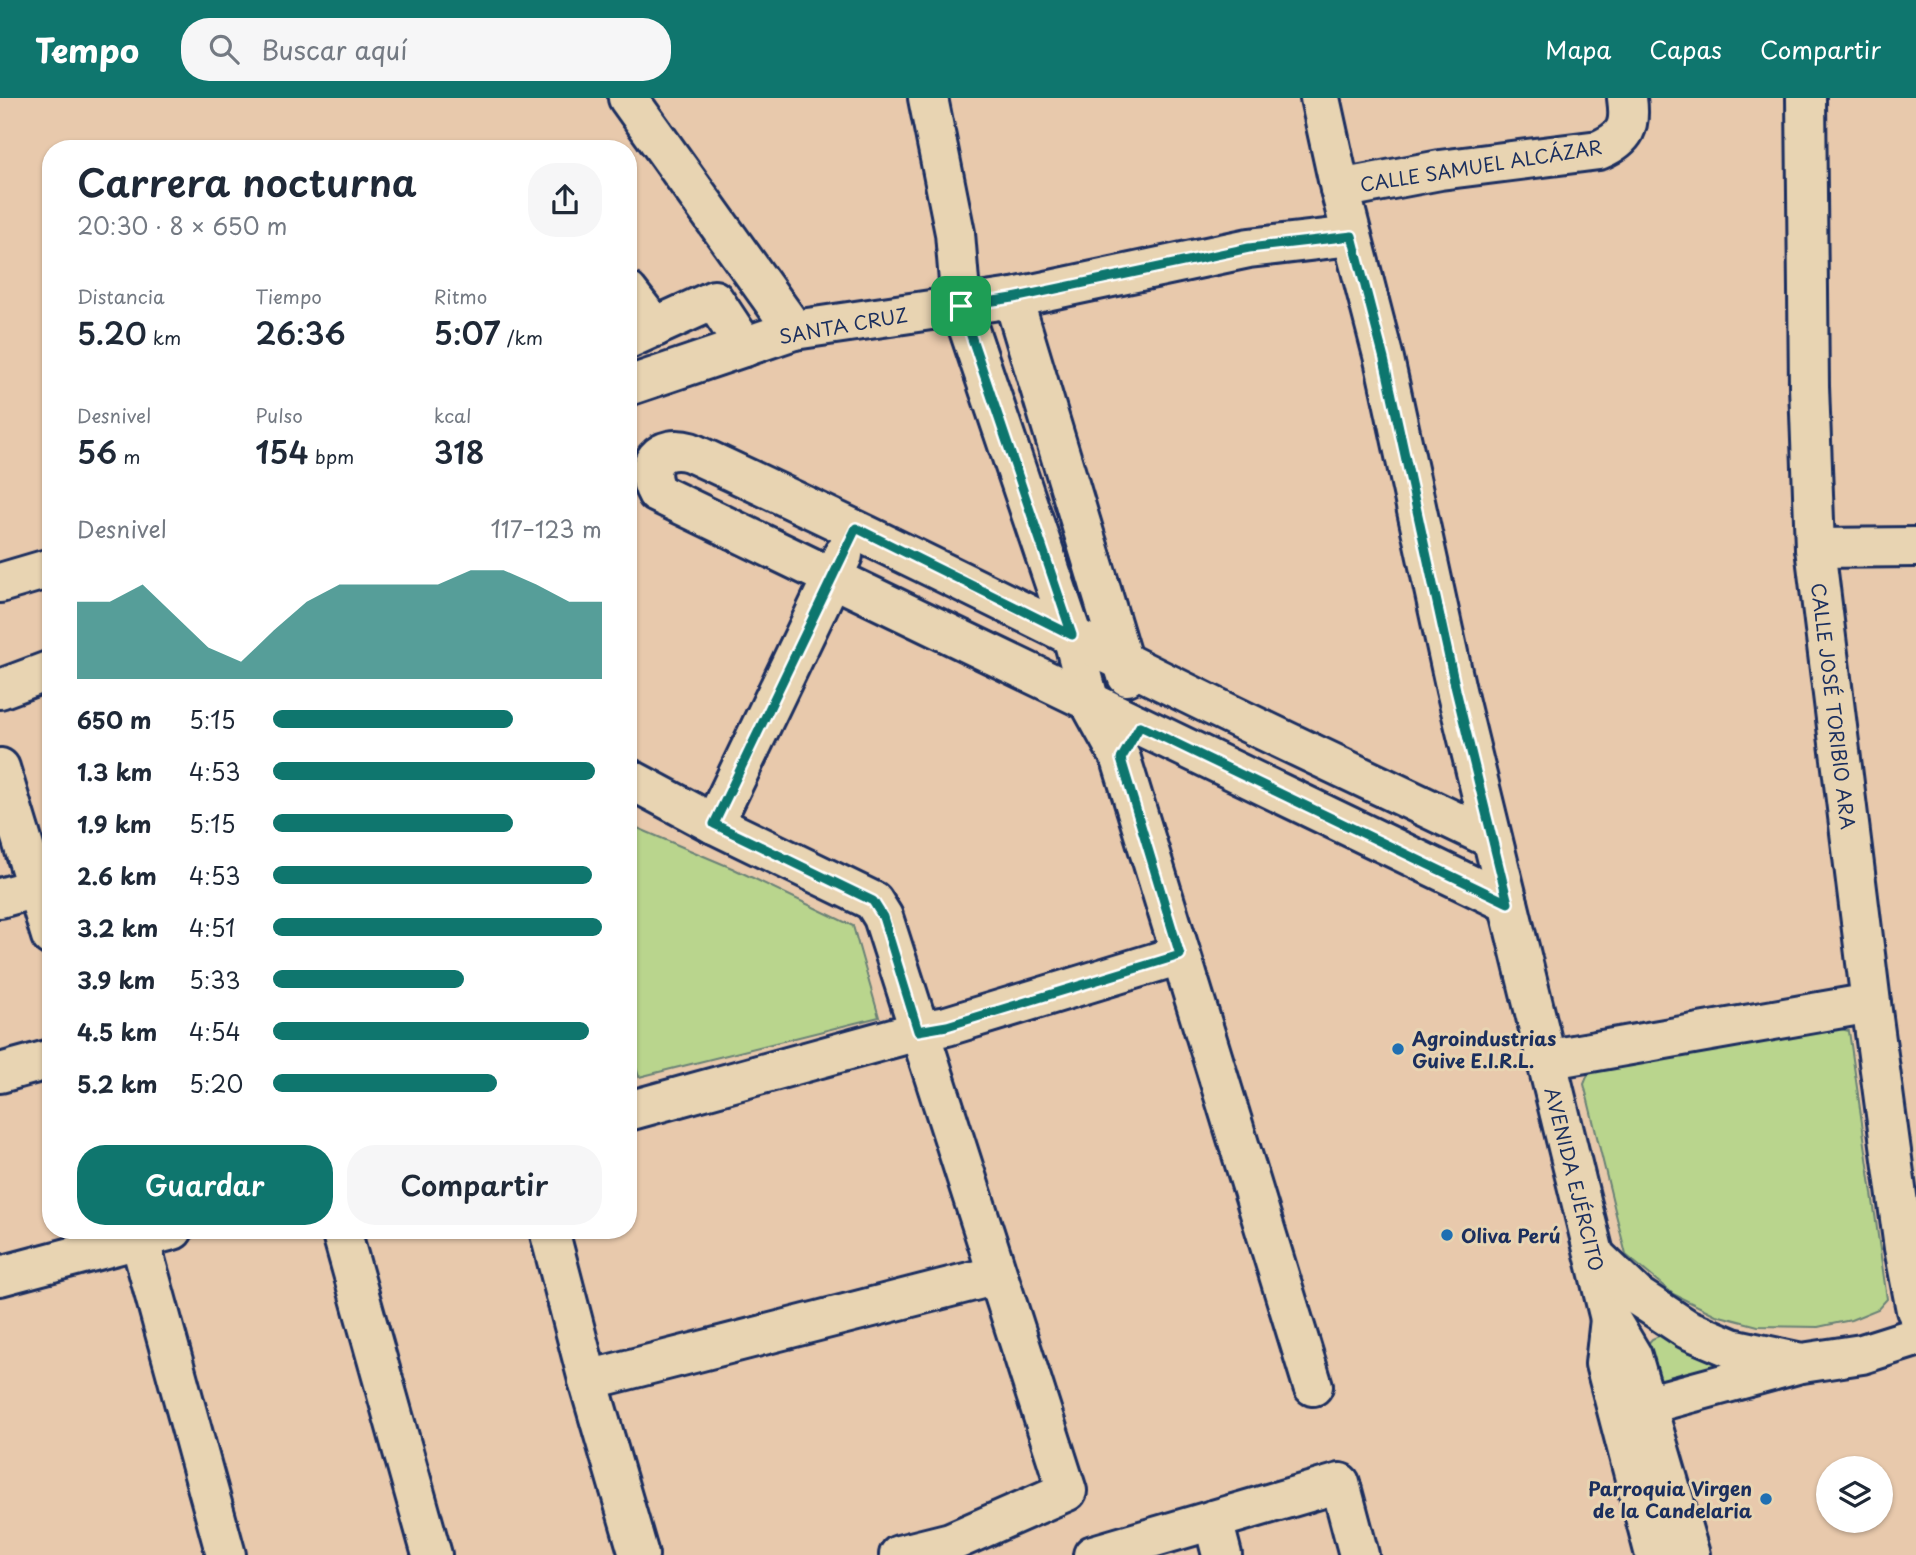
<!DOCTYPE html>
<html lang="es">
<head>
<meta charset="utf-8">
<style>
	body { margin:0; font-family:"Playpen Sans",sans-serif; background:#f6f6f7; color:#1f2937; height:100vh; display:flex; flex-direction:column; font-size:26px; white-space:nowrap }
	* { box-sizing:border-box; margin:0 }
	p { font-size:23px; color:#747a83 }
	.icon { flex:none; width:38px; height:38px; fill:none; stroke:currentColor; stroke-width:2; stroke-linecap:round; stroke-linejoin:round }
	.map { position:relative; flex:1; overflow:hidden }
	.side { position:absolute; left:42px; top:42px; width:595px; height:1099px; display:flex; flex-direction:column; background:#fff; border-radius:28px; box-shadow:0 2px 5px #0004 }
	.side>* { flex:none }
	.controls { position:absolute; left:1816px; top:1358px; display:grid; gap:14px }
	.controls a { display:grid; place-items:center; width:77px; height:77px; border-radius:50%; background:#fff; box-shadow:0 2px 5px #0004; font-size:35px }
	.pin { position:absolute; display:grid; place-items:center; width:60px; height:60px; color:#fff; margin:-30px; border-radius:14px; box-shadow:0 4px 10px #0006 }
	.round { display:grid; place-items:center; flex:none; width:74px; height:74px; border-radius:28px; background:#f6f6f7 }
	.headline { display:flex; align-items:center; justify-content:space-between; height:119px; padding:0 35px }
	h1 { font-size:38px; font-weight:600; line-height:52px }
	.metrics { display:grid; grid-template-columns:repeat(3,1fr); gap:10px; height:119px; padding:7px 35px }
	.metrics div { display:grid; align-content:center }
	.metrics b { font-size:30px; font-weight:600 }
	.metrics small { font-size:19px; font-weight:400 }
	.metrics p { font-size:19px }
	.chart { height:196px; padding:14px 35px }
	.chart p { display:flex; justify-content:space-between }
	.chart svg { width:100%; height:126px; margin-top:7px; fill:#0f766e; opacity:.7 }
	.primary-button { display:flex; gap:14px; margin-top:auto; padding:14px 35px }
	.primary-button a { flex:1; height:80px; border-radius:28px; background:#0f766e; color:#fff; font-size:28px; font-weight:600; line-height:80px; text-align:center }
	.primary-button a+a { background:#f6f6f7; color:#1f2937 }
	ul { padding:0 35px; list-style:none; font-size:23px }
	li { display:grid; grid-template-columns:112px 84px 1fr; align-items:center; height:52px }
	li i { height:18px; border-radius:9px; background:#0f766e }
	header { display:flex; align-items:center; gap:42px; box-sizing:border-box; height:98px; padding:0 35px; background:#0f766e; color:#fff }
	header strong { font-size:33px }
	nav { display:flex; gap:38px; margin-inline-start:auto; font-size:24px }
	.search { width:490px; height:63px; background:#f6f6f7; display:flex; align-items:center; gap:18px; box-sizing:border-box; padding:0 24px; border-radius:28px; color:#747a83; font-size:26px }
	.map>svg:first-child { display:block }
	.green { fill:#b9d58d; stroke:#6a8276; stroke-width:2 }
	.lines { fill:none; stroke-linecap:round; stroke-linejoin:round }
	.minor-casing { stroke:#1b2f5e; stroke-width:44 }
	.major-casing { stroke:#1b2f5e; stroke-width:44 }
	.minor { stroke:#e8d4b2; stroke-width:38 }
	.major { stroke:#e8d4b2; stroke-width:38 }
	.route-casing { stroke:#fff; stroke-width:14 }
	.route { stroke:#0f766e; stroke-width:9 }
	.poi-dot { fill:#1f6fb2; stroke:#e8d4b2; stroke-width:2.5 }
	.labels { text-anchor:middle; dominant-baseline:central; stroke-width:6; stroke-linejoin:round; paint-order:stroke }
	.street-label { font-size:19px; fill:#1b2f5e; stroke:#e8d4b2 }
	.poi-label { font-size:19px; font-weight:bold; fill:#1b2f5e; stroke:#e8d4b2; text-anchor:start }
</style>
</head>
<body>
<header>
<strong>Tempo</strong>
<div class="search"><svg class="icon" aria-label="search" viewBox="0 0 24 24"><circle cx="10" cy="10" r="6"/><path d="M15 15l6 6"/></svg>Buscar aquí</div>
<nav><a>Mapa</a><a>Capas</a><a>Compartir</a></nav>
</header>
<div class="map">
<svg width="1916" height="1457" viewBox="0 0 1916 1457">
	<rect width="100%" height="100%" fill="#e8c9ac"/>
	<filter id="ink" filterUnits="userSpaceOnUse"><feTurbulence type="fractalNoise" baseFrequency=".0143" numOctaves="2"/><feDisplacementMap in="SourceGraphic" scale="14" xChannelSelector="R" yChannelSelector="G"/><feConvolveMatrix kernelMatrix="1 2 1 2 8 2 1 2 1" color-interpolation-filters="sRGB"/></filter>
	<g filter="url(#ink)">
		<!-- green -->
		<g class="green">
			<path d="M628,726l104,44 121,58 26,91 -240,60 -11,-36z"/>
			<path d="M1837,930l12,3 38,268 -9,10 -27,11 -33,7 -60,-1 -42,-11 -43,-21 -47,-39 -42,-171 7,-17z"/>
			<path d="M1661,1237l51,18 3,14 -52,17 -10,-6 -7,-32 6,-7z"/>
		</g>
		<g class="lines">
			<!-- minor casing -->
			<g class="minor-casing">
				<g id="minor">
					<path d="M628,0l166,232"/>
					<path d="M928,0l27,135 6,73 111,329 18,68 31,56 192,627"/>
					<path d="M1806,0l3,288 6,162 56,455 33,245 12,62"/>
					<path d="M1340,91l100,-19 159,-20c27,-12 32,-23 28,-52"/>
					<path d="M628,194l27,35"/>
					<path d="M1013,200l114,378"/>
					<path d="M628,241l86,-39 31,47"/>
					<path d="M628,288l166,-56 219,-32 236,-50 103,-12"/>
					<path d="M1815,450l101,-1"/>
					<path d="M0,485l51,-15"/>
					<path d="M0,591l51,-19"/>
					<path d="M0,670l51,168"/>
					<path d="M628,680l86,46 159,77 10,16 184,574 -116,51 -52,13"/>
					<path d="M714,726l129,-269"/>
					<path d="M1492,741c-122,-59 -246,-115 -368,-177 -144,-72 -288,-143 -434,-210 -30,-9 -49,13 -33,41l851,410"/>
					<path d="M0,800l36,-10"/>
					<path d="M1545,962l326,-57"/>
					<path d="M0,975l51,-14"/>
					<path d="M628,1013l290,-80 29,-5 233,-71"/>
					<path d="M137,1132l89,325"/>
					<path d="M341,1132l91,325"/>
					<path d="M549,1132l39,150 51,175"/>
					<path d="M0,1178l173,-46"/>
					<path d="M588,1282l409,-105"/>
					<path d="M1213,1422l9,35"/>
					<path d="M1093,1457l247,-72 19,72"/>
				</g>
			</g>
			<!-- major casing -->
			<g class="major-casing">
				<g id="major">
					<path d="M1320,0l20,91 44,170 72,331 154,629 22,37 58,199"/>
					<path d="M1596,1159l41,39 50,33 45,19 70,15 60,-9 54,-17"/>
					<path d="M1610,1221l-5,45 50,191"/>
					<path d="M1646,1307l151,-41"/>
				</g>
			</g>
			<!-- minor -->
			<use href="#minor" class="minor"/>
			<!-- major -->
			<use href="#major" class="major"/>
		</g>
	</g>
	<g class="lines" filter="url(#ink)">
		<!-- route casing -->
		<g class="route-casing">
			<path id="route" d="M1352,138l32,123 72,331 52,213 -368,-177 -19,33 59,196 -233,71 -29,5 -35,-114 -10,-16 -159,-77 142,-296 216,107 -111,-329 52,-8 236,-50z"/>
		</g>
		<!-- route -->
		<use href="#route" class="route"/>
	</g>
	<!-- markers -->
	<g class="poi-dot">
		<circle cx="1398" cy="951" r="7"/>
		<circle cx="1447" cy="1137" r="7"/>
		<circle cx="1766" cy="1401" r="7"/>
	</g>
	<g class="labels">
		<!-- street labels -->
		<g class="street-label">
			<text transform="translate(1481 67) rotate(-9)">CALLE SAMUEL ALCÁZAR</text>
			<text transform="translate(843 227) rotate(-10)">SANTA CRUZ</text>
			<text transform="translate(1834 608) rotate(83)">CALLE JOSÉ TORIBIO ARA</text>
			<text transform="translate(1575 1081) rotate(76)">AVENIDA EJÉRCITO</text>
		</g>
		<!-- poi labels -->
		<g class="poi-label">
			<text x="1412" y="940">Agroindustrias<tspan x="1412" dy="22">Guive E.I.R.L.</tspan></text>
			<text x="1461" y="1137">Oliva Perú</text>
			<text x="1752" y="1390" text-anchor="end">Parroquia Virgen<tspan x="1752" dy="22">de la Candelaria</tspan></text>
		</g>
	</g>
</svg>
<div class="controls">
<a><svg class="icon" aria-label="layers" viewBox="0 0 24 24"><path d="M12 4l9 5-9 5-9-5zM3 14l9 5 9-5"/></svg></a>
</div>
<div class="pin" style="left:961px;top:208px;background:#1e9e55"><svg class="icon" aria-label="arrive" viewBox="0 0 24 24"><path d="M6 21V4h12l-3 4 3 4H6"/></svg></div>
<section class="side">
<div class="headline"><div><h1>Carrera nocturna</h1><p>20:30 · 8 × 650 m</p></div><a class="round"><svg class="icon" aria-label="share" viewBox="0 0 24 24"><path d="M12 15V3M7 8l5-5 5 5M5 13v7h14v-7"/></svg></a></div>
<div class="metrics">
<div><p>Distancia</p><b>5.20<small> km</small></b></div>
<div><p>Tiempo</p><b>26:36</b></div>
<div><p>Ritmo</p><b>5:07<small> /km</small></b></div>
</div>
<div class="metrics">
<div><p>Desnivel</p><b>56<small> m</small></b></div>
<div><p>Pulso</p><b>154<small> bpm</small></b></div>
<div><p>kcal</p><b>318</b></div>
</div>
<div class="chart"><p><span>Desnivel</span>117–123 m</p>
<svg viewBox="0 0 160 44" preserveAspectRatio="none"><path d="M0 44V17L10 17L20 11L30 22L40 33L50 38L60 27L70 17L80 11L90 11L100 11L110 11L120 6L130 6L140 11L150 17L160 17V44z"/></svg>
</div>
<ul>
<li><b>650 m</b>5:15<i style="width:73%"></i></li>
<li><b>1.3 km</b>4:53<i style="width:98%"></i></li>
<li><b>1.9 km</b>5:15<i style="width:73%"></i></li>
<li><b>2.6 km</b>4:53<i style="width:97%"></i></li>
<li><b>3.2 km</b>4:51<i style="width:100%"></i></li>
<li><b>3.9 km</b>5:33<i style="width:58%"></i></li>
<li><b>4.5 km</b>4:54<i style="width:96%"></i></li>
<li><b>5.2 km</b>5:20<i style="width:68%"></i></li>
</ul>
<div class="primary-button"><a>Guardar</a><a>Compartir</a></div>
</section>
</div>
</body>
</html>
